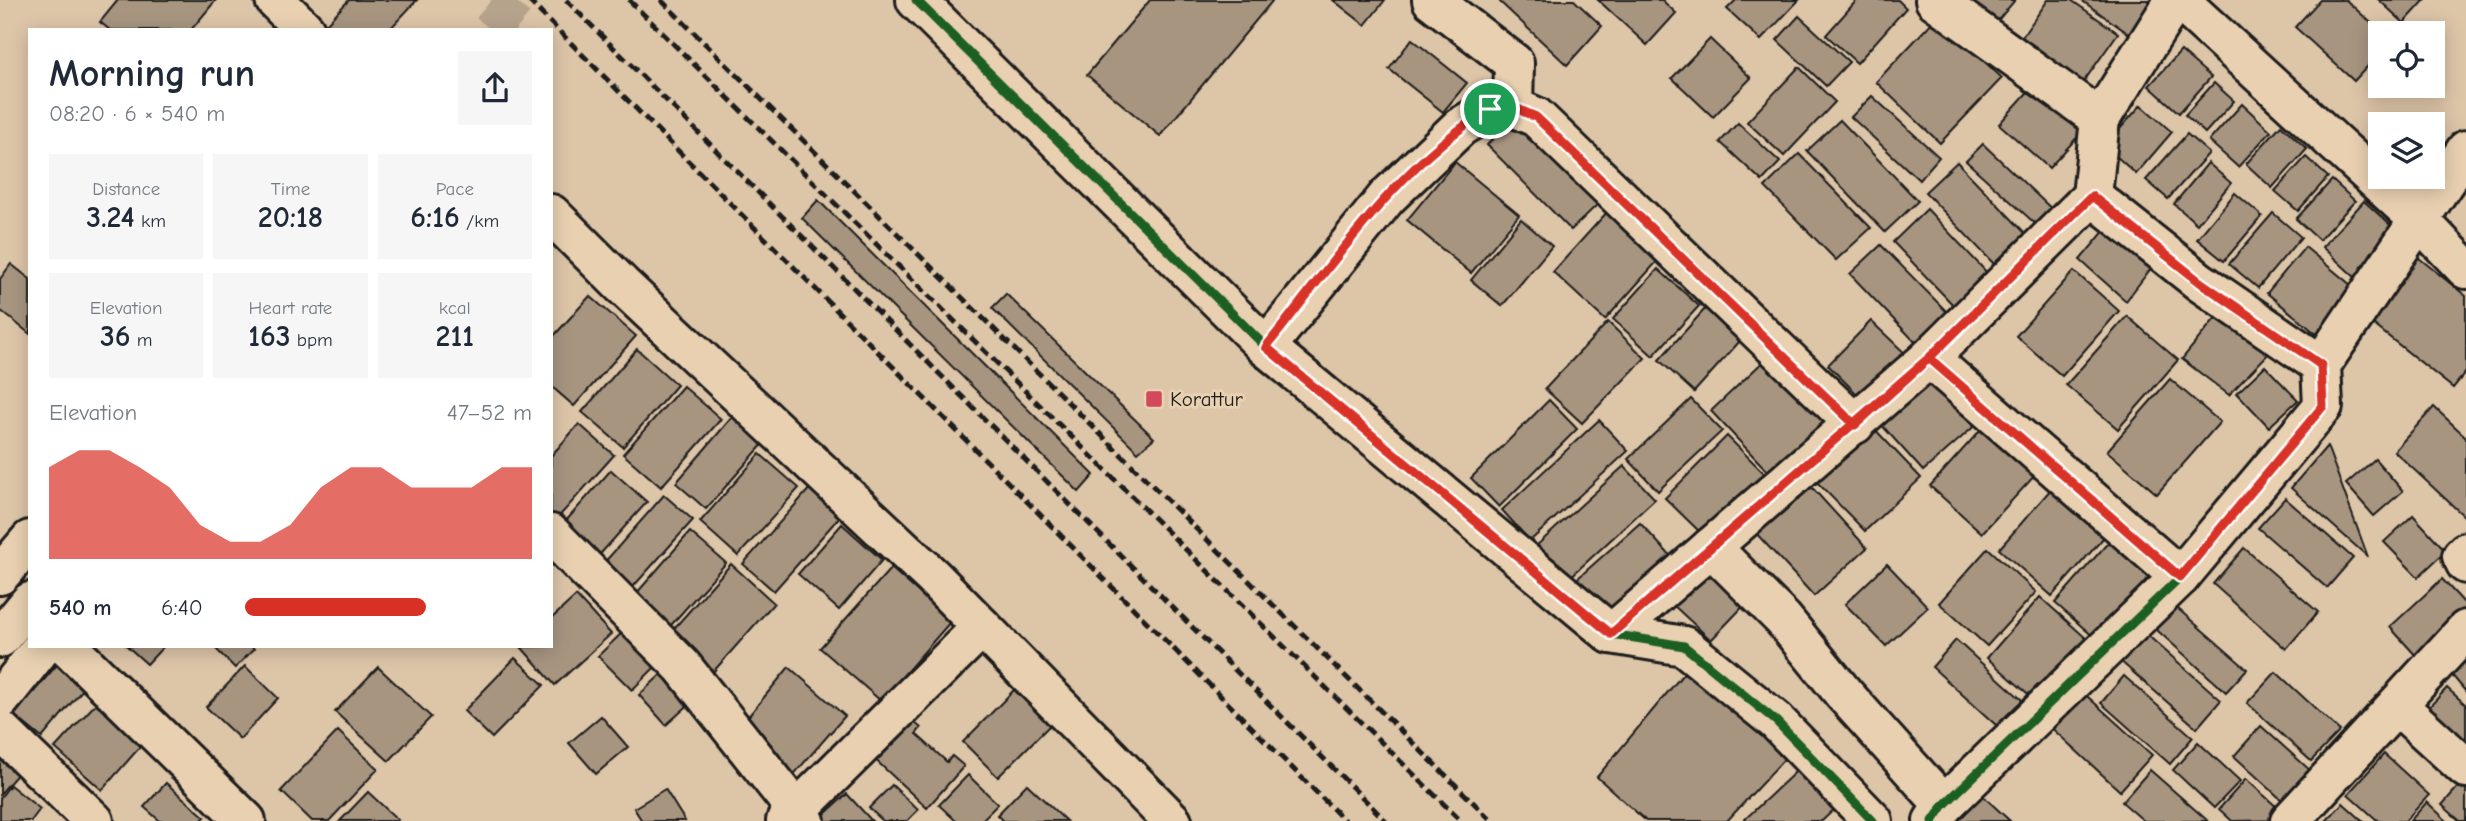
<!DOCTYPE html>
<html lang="en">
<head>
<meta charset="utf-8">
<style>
	body { margin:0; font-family:"Comic Neue",sans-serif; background:#f6f6f7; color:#1f2937; height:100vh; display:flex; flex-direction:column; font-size:26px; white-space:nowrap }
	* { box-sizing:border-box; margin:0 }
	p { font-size:23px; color:#747a83 }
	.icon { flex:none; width:38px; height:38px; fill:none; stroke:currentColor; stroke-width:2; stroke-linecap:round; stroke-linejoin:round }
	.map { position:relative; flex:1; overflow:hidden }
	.side { position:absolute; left:28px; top:28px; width:525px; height:620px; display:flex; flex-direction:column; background:#fff; border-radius:0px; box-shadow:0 4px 18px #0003 }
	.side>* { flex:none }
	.controls { position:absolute; left:2368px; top:21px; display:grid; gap:14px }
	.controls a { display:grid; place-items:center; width:77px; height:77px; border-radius:0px; background:#fff; box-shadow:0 4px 18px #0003; font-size:35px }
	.pin { position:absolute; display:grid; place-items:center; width:60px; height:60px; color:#fff; margin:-30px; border:4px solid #fff; border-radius:50%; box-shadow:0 2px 7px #0007 }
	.round { display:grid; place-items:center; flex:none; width:74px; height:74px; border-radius:0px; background:#f6f6f7 }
	.summary { display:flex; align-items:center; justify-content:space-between; height:119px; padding:0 21px }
	h1 { font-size:38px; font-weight:600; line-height:52px }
	.figures { display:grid; grid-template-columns:repeat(3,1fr); gap:10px; height:119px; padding:7px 21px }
	.figures div { display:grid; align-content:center; border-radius:0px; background:#f6f6f7; text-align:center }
	.figures b { font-size:30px; font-weight:600 }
	.figures small { font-size:19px; font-weight:400 }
	.figures p { font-size:19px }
	.chart { height:196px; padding:14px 21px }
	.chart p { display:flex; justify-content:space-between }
	.chart svg { width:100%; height:126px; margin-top:7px; fill:#d93025; opacity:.7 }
	ul { padding:0 21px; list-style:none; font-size:23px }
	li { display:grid; grid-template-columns:112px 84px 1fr; align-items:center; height:52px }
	li i { height:18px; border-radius:9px; background:#d93025 }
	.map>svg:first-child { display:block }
	.building { fill:#a79580; stroke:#1c1c1c; stroke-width:2 }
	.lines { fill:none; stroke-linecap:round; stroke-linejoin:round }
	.secondary-tunnel { stroke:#b6a38c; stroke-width:38; stroke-dasharray:38 19; stroke-linecap:butt }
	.street-casing { stroke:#1c1c1c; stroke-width:44 }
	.secondary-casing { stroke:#1c1c1c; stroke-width:44 }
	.street { stroke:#e9d0b1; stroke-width:38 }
	.secondary { stroke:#e9d0b1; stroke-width:38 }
	.rail { stroke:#1c1c1c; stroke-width:5; stroke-dasharray:10 5; stroke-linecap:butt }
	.cycleway-casing { stroke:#e9d0b1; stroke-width:13 }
	.cycleway { stroke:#1b5e20; stroke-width:9 }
	.route-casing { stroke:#fff; stroke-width:14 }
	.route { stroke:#d93025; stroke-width:9 }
	.poi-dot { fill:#d1495b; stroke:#e9d0b1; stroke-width:2.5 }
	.labels { text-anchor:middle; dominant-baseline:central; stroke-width:6; stroke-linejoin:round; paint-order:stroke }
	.poi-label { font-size:21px; fill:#1c1c1c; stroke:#e9d0b1; text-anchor:start }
</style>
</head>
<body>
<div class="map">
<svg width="2466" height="821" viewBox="0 0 2466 821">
	<rect width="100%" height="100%" fill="#ddc5a8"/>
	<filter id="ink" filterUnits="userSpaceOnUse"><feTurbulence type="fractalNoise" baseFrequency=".0143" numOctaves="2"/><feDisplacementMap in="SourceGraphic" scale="14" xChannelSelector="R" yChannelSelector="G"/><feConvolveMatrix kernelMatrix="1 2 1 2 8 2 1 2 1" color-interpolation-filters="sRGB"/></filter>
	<g filter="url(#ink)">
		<!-- building -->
		<g class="building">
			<path d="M118,0h98l-25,30h-81l-10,-8z"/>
			<path d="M349,0h68l-28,30h-59l-5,-5z"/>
			<path d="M1150,0h123l-113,136 -73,-61z"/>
			<path d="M1333,0h52l-20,25z"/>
			<path d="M1502,0h72l28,26 -35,39 -67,-63z"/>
			<path d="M1598,0h64l14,13 -29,32z"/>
			<path d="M1736,0h63l-38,40 -34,-31z"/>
			<path d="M1857,0h41l8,8 -49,55 -31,-28z"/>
			<path d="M1968,0h47l-25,30z"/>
			<path d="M2048,0h23l47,33 -41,58 -62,-44z"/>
			<path d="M2081,0h77l-26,36z"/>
			<path d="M2320,0h26l36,33 -2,20 -26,28 -59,-54z"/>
			<path d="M2379,0h46l-21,23z"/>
			<path d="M1799,16l50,46 -23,24 -49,-46z"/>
			<path d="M1937,17l65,61 -62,65 -64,-61z"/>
			<path d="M1412,39l55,44 -24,29 -54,-43z"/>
			<path d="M1710,39l41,39 -38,39 -41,-39z"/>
			<path d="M2181,51l30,26 -32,36 -30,-27z"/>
			<path d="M1799,67l36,35 -51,54 -37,-34z"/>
			<path d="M2214,83l20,18 -29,32 -20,-18z"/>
			<path d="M2034,85l50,45 -35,38 -50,-44z"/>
			<path d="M1872,96l67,61 -20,23 -68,-63z"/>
			<path d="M2242,104l29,27 -33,36 -29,-26z"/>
			<path d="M2141,105l31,27 -36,42 -31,-28z"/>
			<path d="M1516,115l85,86 -30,29 -84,-85z"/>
			<path d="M1840,120l78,81 -33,31 -78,-81z"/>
			<path d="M1738,123l42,39 -18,19 -42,-39z"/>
			<path d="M2281,125l26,24 -35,39 -26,-24z"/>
			<path d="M2187,134l22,19 -41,46 -22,-19z"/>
			<path d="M1983,144l74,70 -17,14 -74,-67z"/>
			<path d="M1799,154l72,74 -35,32 -71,-73z"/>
			<path d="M2306,157l22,20 -30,34 -23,-20z"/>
			<path d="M1455,162l64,53 -48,58 -64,-53z"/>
			<path d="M1957,162l69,72 -32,30 -69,-72z"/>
			<path d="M2208,163l23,20 -34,41 -23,-20z"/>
			<path d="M2332,180l23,21 -36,39 -23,-21z"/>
			<path d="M2235,193l27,23 -38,45 -27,-22z"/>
			<path d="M818,200l276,275 -15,17 -277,-274z"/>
			<path d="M2364,201l35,32 -42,46 -35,-32z"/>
			<path d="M1927,209l65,69 -34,32 -65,-68z"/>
			<path d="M1609,210l52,47 -56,63 -52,-48z"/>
			<path d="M2273,213l28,24 -43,51 -29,-24z"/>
			<path d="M1521,219l31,27 -50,60 -31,-26z"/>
			<path d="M2110,224l48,35 -32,42 -46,-41z"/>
			<path d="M1881,245l69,70 -30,32 -70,-73z"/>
			<path d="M2305,247l53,44 -38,46 -53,-44z"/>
			<path d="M2414,254l52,42v76l-13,16 -90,-72z"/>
			<path d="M11,264l19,15v55l-30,-24v-31z"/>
			<path d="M1658,269l41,37 -46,50 -40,-37z"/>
			<path d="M2074,271l45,40 -57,65 -46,-40z"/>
			<path d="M1006,294l148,144 -16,14 -146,-144z"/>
			<path d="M590,296l46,40 -62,70 -23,-20v-47z"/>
			<path d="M1714,299l35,32 -55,61 -35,-32z"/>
			<path d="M2222,310l48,42 -41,43 -47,-36z"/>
			<path d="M2127,316l51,44 -60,69 -52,-44z"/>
			<path d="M1871,321l41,39 -44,45 -40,-40z"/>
			<path d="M1608,322l37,36 -63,65 -37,-34z"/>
			<path d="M637,349l40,36 -54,62 -41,-35z"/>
			<path d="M1769,356l61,65 -58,55 -61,-65z"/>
			<path d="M2265,366l33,34 -29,27 -32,-34z"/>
			<path d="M1934,375l43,49 -54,47 -44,-49z"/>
			<path d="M2170,379l50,43 -63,72 -50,-43z"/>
			<path d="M683,386l38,33 -60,68 -38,-33z"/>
			<path d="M1691,399l31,32 -64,60 -30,-32z"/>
			<path d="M1549,400l28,29 -78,78 -28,-29z"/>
			<path d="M2434,407l32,30v81l-72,-67z"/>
			<path d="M733,416l31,27 -58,66 -30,-26z"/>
			<path d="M1599,420l29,31 -98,90 -28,-31z"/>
			<path d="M1869,423l52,55 -56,53 -53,-54z"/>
			<path d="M579,424l35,31 -59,66 -4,-3v-62z"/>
			<path d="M1985,425l52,48 -55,60 -52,-47z"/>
			<path d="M1727,436l39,39 -62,61 -39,-38z"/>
			<path d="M2327,446l41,111 -77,-69z"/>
			<path d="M760,454l39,34 -61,68 -38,-34z"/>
			<path d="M2375,459l28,32 -29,25 -28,-32z"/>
			<path d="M1624,466l31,33 -89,82 -31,-34z"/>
			<path d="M611,470l36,32 -54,60 -36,-31z"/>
			<path d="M2058,481l54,47 -60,68 -53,-47z"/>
			<path d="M1807,482l60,66 -53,48 -60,-65z"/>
			<path d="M811,487l31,27 -68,77 -31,-27z"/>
			<path d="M664,495l29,25 -62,69 -28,-25z"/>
			<path d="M2285,498l68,60 -26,30 -69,-60z"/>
			<path d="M2413,515l33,36 -28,26 -34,-35z"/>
			<path d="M1640,523l36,39 -72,64 -35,-40z"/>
			<path d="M842,524l40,36 -43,50 -41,-36z"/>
			<path d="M690,532l36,31 -62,70 -35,-31z"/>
			<path d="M2113,537l40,35 -58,66 -40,-35z"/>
			<path d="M1988,548l48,44 -49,54 -48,-43z"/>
			<path d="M2244,548l74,64 -32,37 -73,-65z"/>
			<path d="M1713,559l40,37 -42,44 -39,-36z"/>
			<path d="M731,564l43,39 -61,69 -44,-38z"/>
			<path d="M1887,564l41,43 -42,39 -41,-42z"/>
			<path d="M891,568l60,53 -70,80 -61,-53z"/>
			<path d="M2442,579l24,26v8l-49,44 -27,-30z"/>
			<path d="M576,596l35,38 -56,51 -34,-38 30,-1v-27z"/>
			<path d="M2040,597l47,42 -53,60 -47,-41z"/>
			<path d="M2169,601l78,68 -21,23 -77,-69z"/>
			<path d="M2136,625l85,75 -24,28 -86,-75z"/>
			<path d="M628,627l33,34 -29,29 -34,-34z"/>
			<path d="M1956,640l75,68 -24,27 -75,-68z"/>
			<path d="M127,646h37l-17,18z"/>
			<path d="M213,646h38l3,3 -19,19z"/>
			<path d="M2466,651v41l-20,-24z"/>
			<path d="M515,658l29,27 -52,53 -28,-27z"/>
			<path d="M61,660l28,22 -47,56 -28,-23z"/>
			<path d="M245,666l33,32 -38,41 -34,-32z"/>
			<path d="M378,667l53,50 -42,44 -54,-49z"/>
			<path d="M789,667l56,49 -56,64 -47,-56z"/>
			<path d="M1688,668l98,89 -59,64h-81l-49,-44z"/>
			<path d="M666,670l28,30 -28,25 -27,-30z"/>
			<path d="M2276,672l64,59 -29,30 -64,-58z"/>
			<path d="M2124,676l69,61 -23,27 -69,-61z"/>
			<path d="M2077,687l75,68 -32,36 -75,-69z"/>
			<path d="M1016,688l36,35 -54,54 -35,-35z"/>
			<path d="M2447,688l19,17v57l-48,-43z"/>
			<path d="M101,698l46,41 -45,51 -47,-42z"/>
			<path d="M601,716l27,31 -32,27 -27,-31z"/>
			<path d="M907,716l14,12 -5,6 31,28 5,-6 12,10 -37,42 -60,-56z"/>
			<path d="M2261,726l51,46 -28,30 -50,-46z"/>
			<path d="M338,731l40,38 -49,52h-17l-31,-30z"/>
			<path d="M2198,742l42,39 -26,27 -41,-38z"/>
			<path d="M2384,754l45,41 -24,26h-27l-30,-27z"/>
			<path d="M0,760l21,10 -21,24z"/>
			<path d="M1806,762l37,39 -21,20h-79z"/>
			<path d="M2150,770l58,51h-64l-22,-19z"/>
			<path d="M968,775l30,29 -17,17h-25l-17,-16z"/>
			<path d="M2466,778v43h-6l-18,-16z"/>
			<path d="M2246,779l45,41 -59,1 -13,-12z"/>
			<path d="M166,783l39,34 -4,4h-41l-16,-14z"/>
			<path d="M1027,784l39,37h-63l-6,-6z"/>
			<path d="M10,785l30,24 -9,12h-31v-23z"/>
			<path d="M892,785l26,25 -11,11h-24l-14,-13z"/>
			<path d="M665,789l20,32h-43l-8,-13z"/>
			<path d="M368,792l30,28 -1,1h-57z"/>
			<path d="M847,794l25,27h-55z"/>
			<path d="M1982,795l28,26h-52z"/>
			<path d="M2427,802l20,19h-37z"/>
			<path d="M2343,803l20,18h-37z"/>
		</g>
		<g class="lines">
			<!-- secondary-tunnel -->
			<path class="secondary-tunnel" d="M491,30l25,-30"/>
			<!-- street casing -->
			<g class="street-casing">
				<g id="street">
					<path d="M275,0l30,30"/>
					<path d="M916,0l350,347 345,287 73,12 92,75 97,100"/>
					<path d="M1432,0l82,63 -1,44"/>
					<path d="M1935,0l165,119"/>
					<path d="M2179,0l240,220 47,49"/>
					<path d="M551,214l71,71 311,292 239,244"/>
					<path d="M1266,347l121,-150 73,-70 30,-18 23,-2 23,10 319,307"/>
					<path d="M1929,358l251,219"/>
					<path d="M2321,365l145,-215"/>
					<path d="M551,534l131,132 123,155"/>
					<path d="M1711,547l72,72 61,75 100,111"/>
					<path d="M2466,552l-4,4 4,8"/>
					<path d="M0,575l30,-35"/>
					<path d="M1611,634l318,-276 163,-162 8,-77 75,-119"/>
					<path d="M67,646l179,175"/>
					<path d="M0,700l43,-54"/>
					<path d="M2397,705l69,63"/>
					<path d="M0,730l94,91"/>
					<path d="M786,821l196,-194"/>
					<path d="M1933,821l11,-16 236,-228 143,-171 -2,-41 -121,-83 -108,-86"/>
					<path d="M2290,821l176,-191"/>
				</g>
			</g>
			<!-- secondary casing -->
			<g class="secondary-casing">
				<path id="secondary" d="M0,638l30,-36"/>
			</g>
			<!-- street -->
			<use href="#street" class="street"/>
			<!-- secondary -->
			<use href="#secondary" class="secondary"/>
			<!-- rail -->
			<g class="rail">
				<path d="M528,0l817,821"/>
				<path d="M566,0l820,821"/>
				<path d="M629,0l832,821"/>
				<path d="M661,0l831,821"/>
			</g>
			<!-- cycleway casing -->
			<g class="cycleway-casing">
				<g id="cycleway">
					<path d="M916,0l350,347 345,287 73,12 92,75 97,100"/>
					<path d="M1933,821l11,-16 236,-228 143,-171 -2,-41 -121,-83 -108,-86"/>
				</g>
			</g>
			<!-- cycleway -->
			<use href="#cycleway" class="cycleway"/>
		</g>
	</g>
	<g class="lines" filter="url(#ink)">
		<!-- route casing -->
		<g class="route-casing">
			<path id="route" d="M1490,109c-92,55 -157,155 -224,238l345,287 318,-276 251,219 143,-171 -2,-41 -121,-83 -108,-86 -163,162 -74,67 -319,-308 -23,-10 -23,2"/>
		</g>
		<!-- route -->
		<use href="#route" class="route"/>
	</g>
	<!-- markers -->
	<rect class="poi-dot" x="1145" y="390" width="18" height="18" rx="3.5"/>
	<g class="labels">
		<!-- poi labels -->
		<g class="poi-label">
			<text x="1170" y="399">Korattur</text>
		</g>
	</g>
</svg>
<div class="controls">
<a><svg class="icon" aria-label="locate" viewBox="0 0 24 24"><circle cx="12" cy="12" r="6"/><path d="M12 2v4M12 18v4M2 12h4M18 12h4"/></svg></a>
<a><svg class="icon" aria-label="layers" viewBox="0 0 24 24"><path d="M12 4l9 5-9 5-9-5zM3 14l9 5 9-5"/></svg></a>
</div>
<div class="pin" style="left:1490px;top:109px;background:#1e9e55"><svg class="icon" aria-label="arrive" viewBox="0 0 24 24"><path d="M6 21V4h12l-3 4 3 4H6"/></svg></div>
<section class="side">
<div class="summary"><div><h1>Morning run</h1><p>08:20 · 6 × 540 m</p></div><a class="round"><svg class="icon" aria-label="share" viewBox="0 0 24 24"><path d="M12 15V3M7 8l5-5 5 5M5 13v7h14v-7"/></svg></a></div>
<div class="figures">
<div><p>Distance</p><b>3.24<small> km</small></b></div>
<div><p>Time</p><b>20:18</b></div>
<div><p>Pace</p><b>6:16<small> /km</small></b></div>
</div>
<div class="figures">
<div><p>Elevation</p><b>36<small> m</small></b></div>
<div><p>Heart rate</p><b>163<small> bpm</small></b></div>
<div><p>kcal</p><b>211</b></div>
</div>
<div class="chart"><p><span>Elevation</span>47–52 m</p>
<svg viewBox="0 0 160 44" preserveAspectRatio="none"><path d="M0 44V12L10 6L20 6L30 12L40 19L50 32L60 38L70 38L80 32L90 19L100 12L110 12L120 19L130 19L140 19L150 12L160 12V44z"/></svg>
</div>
<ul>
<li><b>540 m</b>6:40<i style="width:63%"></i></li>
</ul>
</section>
</div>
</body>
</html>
